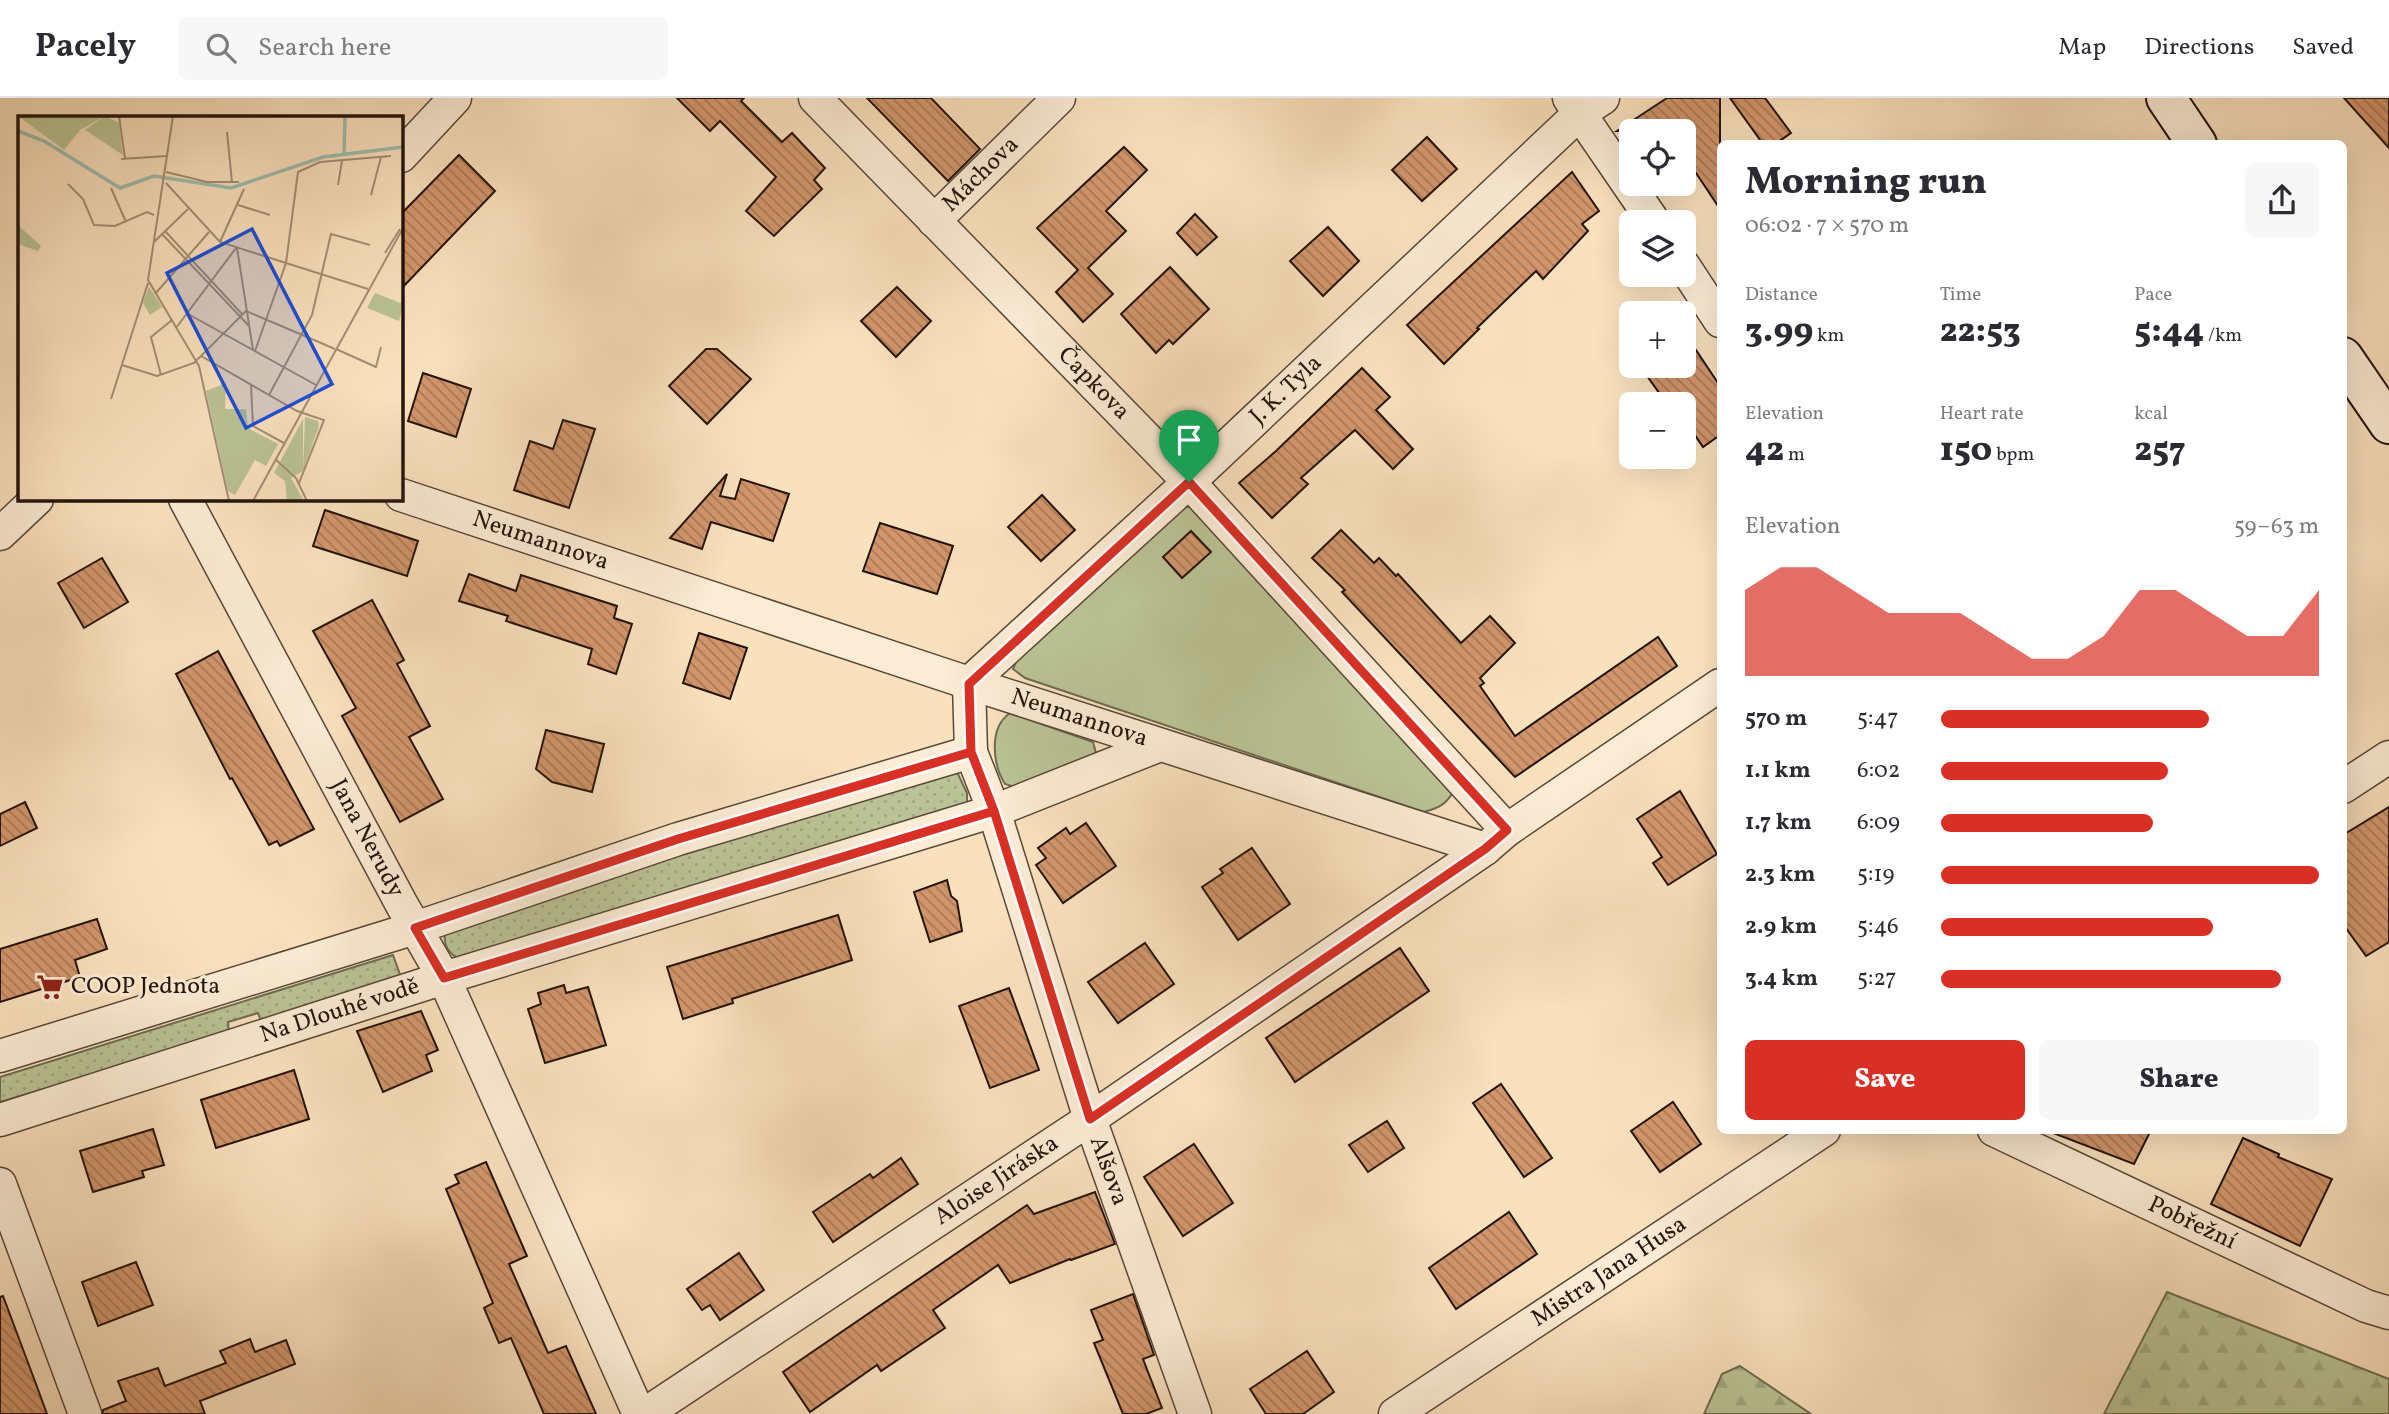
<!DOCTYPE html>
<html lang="en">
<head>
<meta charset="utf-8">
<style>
	body { margin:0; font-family:Vollkorn,serif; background:#f7f7f7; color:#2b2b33; height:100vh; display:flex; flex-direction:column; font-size:26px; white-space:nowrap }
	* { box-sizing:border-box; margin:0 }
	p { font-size:23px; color:#7c7c81 }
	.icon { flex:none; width:38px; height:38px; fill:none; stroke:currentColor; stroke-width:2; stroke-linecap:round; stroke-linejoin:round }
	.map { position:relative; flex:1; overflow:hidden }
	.side { position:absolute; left:1717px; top:42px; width:630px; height:994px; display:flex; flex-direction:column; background:#fff; border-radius:10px; box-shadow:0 7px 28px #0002 }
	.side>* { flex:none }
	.buttons { position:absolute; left:1619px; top:21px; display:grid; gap:14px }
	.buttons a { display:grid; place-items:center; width:77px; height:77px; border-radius:10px; background:#fff; box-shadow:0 7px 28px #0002; font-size:35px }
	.pin { position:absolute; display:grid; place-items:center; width:60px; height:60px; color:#fff; margin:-72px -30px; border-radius:50% 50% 50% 0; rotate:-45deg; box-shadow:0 0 7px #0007 }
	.pin .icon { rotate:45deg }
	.round { display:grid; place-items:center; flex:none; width:74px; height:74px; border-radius:10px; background:#f7f7f7 }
	.summary { display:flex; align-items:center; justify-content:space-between; height:119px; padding:0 28px }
	h1 { font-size:38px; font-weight:800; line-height:52px }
	.stats { display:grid; grid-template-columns:repeat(3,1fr); gap:10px; height:119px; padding:7px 28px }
	.stats div { display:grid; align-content:center }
	.stats b { font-size:35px; font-weight:800 }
	.stats small { font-size:19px; font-weight:400 }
	.stats p { font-size:19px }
	.chart { height:196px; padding:14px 28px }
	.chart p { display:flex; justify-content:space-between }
	.chart svg { width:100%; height:126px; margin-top:7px; fill:#d93025; opacity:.7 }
	.action { display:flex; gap:14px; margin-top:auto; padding:14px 28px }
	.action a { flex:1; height:80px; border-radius:10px; background:#d93025; color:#fff; font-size:28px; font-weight:800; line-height:80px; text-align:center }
	.action a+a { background:#f7f7f7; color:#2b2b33 }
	ul { padding:0 28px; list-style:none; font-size:23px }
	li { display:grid; grid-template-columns:112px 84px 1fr; align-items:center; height:52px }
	li i { height:18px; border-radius:9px; background:#d93025 }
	header { display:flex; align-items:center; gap:42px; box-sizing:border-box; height:98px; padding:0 35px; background:#fff; border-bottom:2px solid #e1e1e2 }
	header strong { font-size:33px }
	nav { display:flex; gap:38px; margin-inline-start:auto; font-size:24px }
	.search { width:490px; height:63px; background:#f7f7f7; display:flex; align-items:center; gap:18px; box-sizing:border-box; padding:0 24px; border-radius:10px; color:#7c7c81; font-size:26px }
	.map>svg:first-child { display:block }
	.grass { fill:url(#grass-dots); stroke:#6e6c50; stroke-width:2 }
	.forest { fill:url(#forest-firs); stroke:#6e6c50; stroke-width:2 }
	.park { fill:#bac395; stroke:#6e6c50; stroke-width:2 }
	.building { fill:url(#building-back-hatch); stroke:#23140b; stroke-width:2 }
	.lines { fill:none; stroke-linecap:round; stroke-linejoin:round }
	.minor-casing { stroke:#594738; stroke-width:35 }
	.secondary-casing { stroke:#23140b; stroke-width:42 }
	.minor { stroke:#fcecd5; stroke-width:32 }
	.secondary { stroke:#fcecd5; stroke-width:38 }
	.route-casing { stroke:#fff; stroke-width:14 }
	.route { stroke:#d93025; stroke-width:9 }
	.labels { text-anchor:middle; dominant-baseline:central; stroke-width:6; stroke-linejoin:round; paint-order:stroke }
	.street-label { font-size:24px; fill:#23140b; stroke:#fcecd5 }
	.poi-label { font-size:24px; fill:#23140b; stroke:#fcecd5; text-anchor:start }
	.inset-river { fill:none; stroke:#9ebeb0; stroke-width:3.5 }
	.inset-road { fill:none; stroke:#a48f76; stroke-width:2 }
	.view { fill:#1d4ed8; fill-opacity:0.15; stroke:#1d4ed8; stroke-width:3.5 }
	.inset-edge { fill:none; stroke:#23140b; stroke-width:3.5 }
</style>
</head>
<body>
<header>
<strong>Pacely</strong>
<div class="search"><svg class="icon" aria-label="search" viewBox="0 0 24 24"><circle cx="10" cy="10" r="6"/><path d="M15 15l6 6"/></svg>Search here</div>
<nav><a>Map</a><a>Directions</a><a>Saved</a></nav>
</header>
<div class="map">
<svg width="2389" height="1316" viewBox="0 0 2389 1316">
	<defs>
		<pattern id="grass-dots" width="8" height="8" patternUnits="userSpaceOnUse" patternTransform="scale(1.75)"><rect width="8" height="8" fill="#bac395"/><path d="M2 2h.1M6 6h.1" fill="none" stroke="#a0a77f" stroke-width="1.8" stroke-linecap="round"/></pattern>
		<pattern id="forest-firs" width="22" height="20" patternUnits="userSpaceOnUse" patternTransform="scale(1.75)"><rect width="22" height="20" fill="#bac395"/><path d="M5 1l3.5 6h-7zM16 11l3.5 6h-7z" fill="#a0a77f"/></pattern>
		<pattern id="building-back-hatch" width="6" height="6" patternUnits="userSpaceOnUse" patternTransform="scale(1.75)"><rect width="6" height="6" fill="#d3966c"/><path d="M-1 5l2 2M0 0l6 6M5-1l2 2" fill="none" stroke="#ab7957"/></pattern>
	</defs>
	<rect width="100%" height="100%" fill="#fae1be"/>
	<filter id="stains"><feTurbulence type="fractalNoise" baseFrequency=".00286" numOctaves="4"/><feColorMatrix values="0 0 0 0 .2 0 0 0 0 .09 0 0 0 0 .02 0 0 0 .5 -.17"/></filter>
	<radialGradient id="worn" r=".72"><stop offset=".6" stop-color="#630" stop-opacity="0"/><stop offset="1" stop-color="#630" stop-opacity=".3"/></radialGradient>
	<!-- grass -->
	<g class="grass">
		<path d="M957,674l10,21v9l-8,6 -499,151c-13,-6 -17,-15 -15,-28l39,-19z"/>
		<path d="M393,857l9,25 -140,44 -4,-11 -30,9 1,12 -229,68v-25z"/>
	</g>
	<!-- forest -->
	<g class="forest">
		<path d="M2167,1194l222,87v35h-285z"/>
		<path d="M1740,1268l71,48h-107l18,-40z"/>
	</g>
	<!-- park -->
	<g class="park">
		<path d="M1195,408l260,283c-8,15 -16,19 -31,23l-399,-134 -12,-9 5,-12 155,-148z"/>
		<path d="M1010,615l83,29 4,15 -79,31 -13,-4c-12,-19 -17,-56 5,-71z"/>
	</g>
	<!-- building -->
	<g class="building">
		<path d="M677,0h67l-3,3 41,41 10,-9 33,35 -11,12 8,9 -48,47 -28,-25 30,-34 -56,-56 -10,10z"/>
		<path d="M867,0h64l49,51 -32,32z"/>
		<path d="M1667,0h53v111l-36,-54v-24h-67z"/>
		<path d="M1730,0h35l26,35 -16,11h-12z"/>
		<path d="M2344,0h45v50z"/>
		<path d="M1427,39l30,32 -35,32 -30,-31z"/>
		<path d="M1124,49l23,23 -41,41 20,20 -38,37 25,26 -30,28 -27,-30 22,-22 -41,-42z"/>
		<path d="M459,57l36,36 -94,98v-75z"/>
		<path d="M1572,74l27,39 -17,13 6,7 -45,48 -7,-8 -59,57 2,1 -35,35 -37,-39z"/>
		<path d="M1195,116l22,23 -20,18 -20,-22z"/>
		<path d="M1328,129l31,34 -36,35 -33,-35z"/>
		<path d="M1170,169l39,42 -36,35 -4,-4 -13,13 -35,-39z"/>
		<path d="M897,189l34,34 -35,36 -35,-36z"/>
		<path d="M1684,234l36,54v49l-17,12 -19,-28v-15h-17l-27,-38h44z"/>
		<path d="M706,251h11l34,30 -44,45 -38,-38z"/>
		<path d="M1362,270l28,29 -14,13 37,39 -20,20 -38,-39 -54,48 7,6 -36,34 -33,-35 37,-32z"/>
		<path d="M423,275l48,16 -15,48 -48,-16z"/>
		<path d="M563,322l32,9 -26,79 -55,-18 16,-49 23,8z"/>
		<path d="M727,376l-7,22 15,3 6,-20 48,15 -16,47 -62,-19 -9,27 -32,-11z"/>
		<path d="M1042,397l33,35 -34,31 -33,-34z"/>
		<path d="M325,412l93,31 -11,35 -94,-30z"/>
		<path d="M880,425l73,23 -16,48 -74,-23z"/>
		<path d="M1341,432l33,33 5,-5 17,18 2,-2 63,69 29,-27 25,27 -35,35 4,5 -4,3 35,50 143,-99 19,29 -162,111 -173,-185 3,-2 -33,-32z"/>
		<path d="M1191,433l20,21 -29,26 -19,-21z"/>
		<path d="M102,460l26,44 -44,26 -26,-45z"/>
		<path d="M469,476l47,17 5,-16 96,31 -3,12 18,6 -16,50 -28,-10 4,-15 -86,-28 2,-5 -49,-15z"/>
		<path d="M372,502l32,60 -7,4 33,62 -21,11 34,62 -43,23 -58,-106 14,-8 -43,-77z"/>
		<path d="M699,535l48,15 -17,51 -47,-16z"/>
		<path d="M218,553l96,178 -34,17 -3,-5 -8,4 -37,-67 -2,1 -54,-105z"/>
		<path d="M546,632l58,14 -12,48 -40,-10 -16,-13z"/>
		<path d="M1680,693l37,63 -49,31 -15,-22 9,-6 -25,-38z"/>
		<path d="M25,704l12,26 -37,18v-32z"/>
		<path d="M2389,709v135l-23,14 -23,-32v-89z"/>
		<path d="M1086,725l30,43 -53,37 -27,-38 10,-7 -8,-10 28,-20 4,6z"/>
		<path d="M1252,750l38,56 -52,36 -36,-53 21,-14 -3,-4z"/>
		<path d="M947,782l4,16 6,5 5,30 -32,11 -16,-50z"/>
		<path d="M838,817l14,45 -120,39 1,4 -50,16 -16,-52z"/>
		<path d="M97,821l10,30 -32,11 5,17 -80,25v-53z"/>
		<path d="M1145,845l29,41 -56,39 -30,-41z"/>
		<path d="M1400,850l29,43 -134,91 -29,-44z"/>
		<path d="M564,887l2,8 22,-6 18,58 -61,18 -17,-54 13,-5 -3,-11z"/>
		<path d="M1009,890l30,82 -49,18 -31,-82z"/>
		<path d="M421,913l17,39 -12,5 6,16 -49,21 -26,-61z"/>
		<path d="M294,972l15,49 -93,29 -15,-48z"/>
		<path d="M1501,986l51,74 -28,19 -51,-74z"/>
		<path d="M1673,1004l28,42 -41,28 -29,-41z"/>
		<path d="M1387,1023l17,27 -36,24 -19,-27z"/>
		<path d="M153,1031l11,36 -22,6 2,6 -51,15 -13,-41z"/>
		<path d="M2054,1032h97l-17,34 -81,-31z"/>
		<path d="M2243,1040l36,16 -1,3 54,22 -32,67 -89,-42z"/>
		<path d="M1194,1046l39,59 -50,33 -39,-59z"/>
		<path d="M901,1060l17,26 -85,58 -20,-30 57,-38 3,4z"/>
		<path d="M486,1064l41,94 -18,8 39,89 18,-7 30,68h-52l-33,-76 -12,5 -15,-35 9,-5 -47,-114 13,-6 -4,-8z"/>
		<path d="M1095,1094l20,52 -44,16 -1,-1 -60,24 -12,-18 -65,45 12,18 -64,43 -4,-6 -67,47 -27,-40 244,-167 7,9z"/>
		<path d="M1509,1114l28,42 -81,55 -27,-41z"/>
		<path d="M739,1155l25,37 -44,30 -10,-15 -8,5 -15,-21z"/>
		<path d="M136,1164l17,43 -55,21 -16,-44z"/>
		<path d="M1133,1196l21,61 -11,4 19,49 -16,6h-23l-29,-71 9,-3 -12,-30z"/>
		<path d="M3,1198l33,88 11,30h-47v-117z"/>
		<path d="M250,1241l5,13 31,-12 9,24 -95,37 5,13h-102v-4l23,-9 -8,-20 40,-13 7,18 61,-23 -6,-12z"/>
		<path d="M1307,1253l27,41 -31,22h-37l-16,-25z"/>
	</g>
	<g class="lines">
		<!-- minor casing -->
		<g class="minor-casing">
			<g id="minor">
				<path id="s1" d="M815,0l374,384 318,348"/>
				<path d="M1569,0l85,124"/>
				<path d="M401,58l54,-58"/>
				<path id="s2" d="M934,123l125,-123"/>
				<path d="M1684,168l36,55"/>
				<path id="s3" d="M401,397l568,188 516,166"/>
				<path id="s4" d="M185,401l217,406 42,73 195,436"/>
				<path d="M0,436l37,-35"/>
				<path d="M2343,689l46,-30"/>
				<path d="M0,958l415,-128 263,-89 293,-87"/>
				<path id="s5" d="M0,1022l444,-142 550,-167 166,-66"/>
				<path id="s6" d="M1994,1032l372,176 23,7"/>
				<path d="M0,1086l85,230"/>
				<path id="s7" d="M645,1316l445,-295 395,-270 22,-19 213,-145"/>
				<path id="s8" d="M1195,1316l-105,-295 -96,-308 -23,-59 -2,-69 220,-201 391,-369 23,-15"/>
				<path id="s9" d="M1395,1316l429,-284"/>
			</g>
		</g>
		<!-- secondary casing -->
		<g class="secondary-casing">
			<g id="secondary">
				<path d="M2166,0l31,46"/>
				<path d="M2343,259l46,67"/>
			</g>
		</g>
		<!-- minor -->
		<use href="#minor" class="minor"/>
		<!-- secondary -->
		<use href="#secondary" class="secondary"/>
	</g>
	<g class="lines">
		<!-- route casing -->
		<g class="route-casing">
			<path id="route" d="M1189,384l-220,202 2,68 23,59 -550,167 -29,-50 263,-89 293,-87 23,59 96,308 395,-270 22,-19 -318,-348"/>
		</g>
		<!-- route -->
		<use href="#route" class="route"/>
	</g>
	<!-- icons -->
	<defs>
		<g id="supermarket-bare" transform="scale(2.1)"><path d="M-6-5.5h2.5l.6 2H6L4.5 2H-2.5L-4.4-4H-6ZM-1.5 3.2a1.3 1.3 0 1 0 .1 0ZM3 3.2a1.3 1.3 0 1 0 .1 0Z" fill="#8f2418" stroke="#fcecd5" stroke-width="2.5" paint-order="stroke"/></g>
	</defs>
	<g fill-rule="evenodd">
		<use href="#supermarket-bare" x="50" y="889"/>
	</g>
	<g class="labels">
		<!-- street labels -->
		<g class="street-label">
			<text stroke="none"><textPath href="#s2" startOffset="66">Máchova</textPath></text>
			<text stroke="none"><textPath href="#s1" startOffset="399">Čapkova</textPath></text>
			<text stroke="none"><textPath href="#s8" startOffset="1200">J. K. Tyla</textPath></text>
			<text stroke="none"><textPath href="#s3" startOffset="147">Neumannova</textPath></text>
			<text stroke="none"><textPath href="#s3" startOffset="714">Neumannova</textPath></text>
			<text stroke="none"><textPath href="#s4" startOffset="385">Jana Nerudy</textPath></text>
			<text stroke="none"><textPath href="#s5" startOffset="357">Na Dlouhé vodě</textPath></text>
			<text transform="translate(1108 1073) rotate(70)">Alšova</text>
			<text stroke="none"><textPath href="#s7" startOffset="422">Aloise Jiráska</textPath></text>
			<text stroke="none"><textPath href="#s6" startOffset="219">Pobřežní</textPath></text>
			<text stroke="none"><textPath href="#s9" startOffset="257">Mistra Jana Husa</textPath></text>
		</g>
		<!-- poi labels -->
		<g class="poi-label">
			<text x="71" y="889">COOP Jednota</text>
		</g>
	</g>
	<!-- overview -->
	<g transform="translate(18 18)">
		<rect width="385" height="385" fill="#fae1be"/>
		<path d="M131,171l13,20 -12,8 -7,-12zM287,301l13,4 1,5 -16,45z" fill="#bac395"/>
		<path d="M0,0h87l-25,14 -16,20zM0,109l23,21 -3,5 -20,-7zM208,267l-1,26h21l2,19 30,16 -12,22 -11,-6 -20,35 -7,-4 -22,-100zM285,303v52l-12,7 13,23h-17l-2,-20 -11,-8z" fill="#bac395"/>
		<path d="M357,177l28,11 -4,17 -32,-13z" fill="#bac395"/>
		<path d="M87,0l14,7 4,32 -38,-25z" fill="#bac395"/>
		<path class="inset-river" d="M0,15l26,10 76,47 34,-12 77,12 92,-31 80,-10M326,37l1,-37"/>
		<path class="inset-road" d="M101,0l6,42M155,0l-25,164 51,86 30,135M209,16l5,50M103,43l46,-3M148,56l41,10h32M148,67l54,59 148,47M50,68l15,15 11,26 21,1 32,-14 7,3M320,69l4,-24M93,72l15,34M353,79l10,-38M220,89l32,10M147,115l77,83M144,118l87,92M202,126l24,-53M135,127l35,-34M219,132l16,102M367,137l15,-24M137,178l54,-62M170,198l128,71M158,212l60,-80M318,233l40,18 5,-20M237,235l31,-88 12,-91 22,-10 71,-6M183,240l96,55 27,9 -25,63M104,249l35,11 37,-13 52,-52 89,38M143,259l-10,-38 21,-17M233,269l2,41 31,17M251,279l43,-80 19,-81 39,11M93,283l37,-116M257,343l21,19 11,23M235,385l150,-273"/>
		<path class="view" d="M234,113l80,155 -86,44 -79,-155z"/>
		<rect width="385" height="385" class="inset-edge"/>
	</g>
	<rect width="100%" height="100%" filter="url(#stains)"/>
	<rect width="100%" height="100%" fill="url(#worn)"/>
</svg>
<div class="buttons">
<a><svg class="icon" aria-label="locate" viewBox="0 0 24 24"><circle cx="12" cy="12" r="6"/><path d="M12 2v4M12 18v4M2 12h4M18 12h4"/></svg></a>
<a><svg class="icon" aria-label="layers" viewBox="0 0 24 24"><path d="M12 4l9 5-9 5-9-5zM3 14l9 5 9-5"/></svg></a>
<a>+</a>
<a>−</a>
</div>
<div class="pin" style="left:1189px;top:384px;background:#1e9e55"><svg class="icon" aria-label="arrive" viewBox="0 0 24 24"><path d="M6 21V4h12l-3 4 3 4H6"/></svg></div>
<section class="side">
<div class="summary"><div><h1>Morning run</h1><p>06:02 · 7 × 570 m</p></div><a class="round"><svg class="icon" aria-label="share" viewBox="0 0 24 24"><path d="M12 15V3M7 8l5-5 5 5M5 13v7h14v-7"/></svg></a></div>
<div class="stats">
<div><p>Distance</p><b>3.99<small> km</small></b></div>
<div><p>Time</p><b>22:53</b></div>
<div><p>Pace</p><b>5:44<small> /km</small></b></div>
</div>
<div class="stats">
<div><p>Elevation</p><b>42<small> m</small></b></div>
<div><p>Heart rate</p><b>150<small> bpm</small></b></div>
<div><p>kcal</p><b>257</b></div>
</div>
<div class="chart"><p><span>Elevation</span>59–63 m</p>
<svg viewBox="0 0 160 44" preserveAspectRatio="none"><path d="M0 44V14L10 6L20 6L30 14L40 22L50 22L60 22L70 30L80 38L90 38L100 30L110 14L120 14L130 22L140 30L150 30L160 14V44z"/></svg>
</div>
<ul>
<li><b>570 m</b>5:47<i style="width:71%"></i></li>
<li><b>1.1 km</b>6:02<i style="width:60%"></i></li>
<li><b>1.7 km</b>6:09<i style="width:56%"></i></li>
<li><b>2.3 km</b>5:19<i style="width:100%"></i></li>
<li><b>2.9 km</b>5:46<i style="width:72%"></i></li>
<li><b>3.4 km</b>5:27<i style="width:90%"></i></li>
</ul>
<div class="action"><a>Save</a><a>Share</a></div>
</section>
</div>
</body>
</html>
